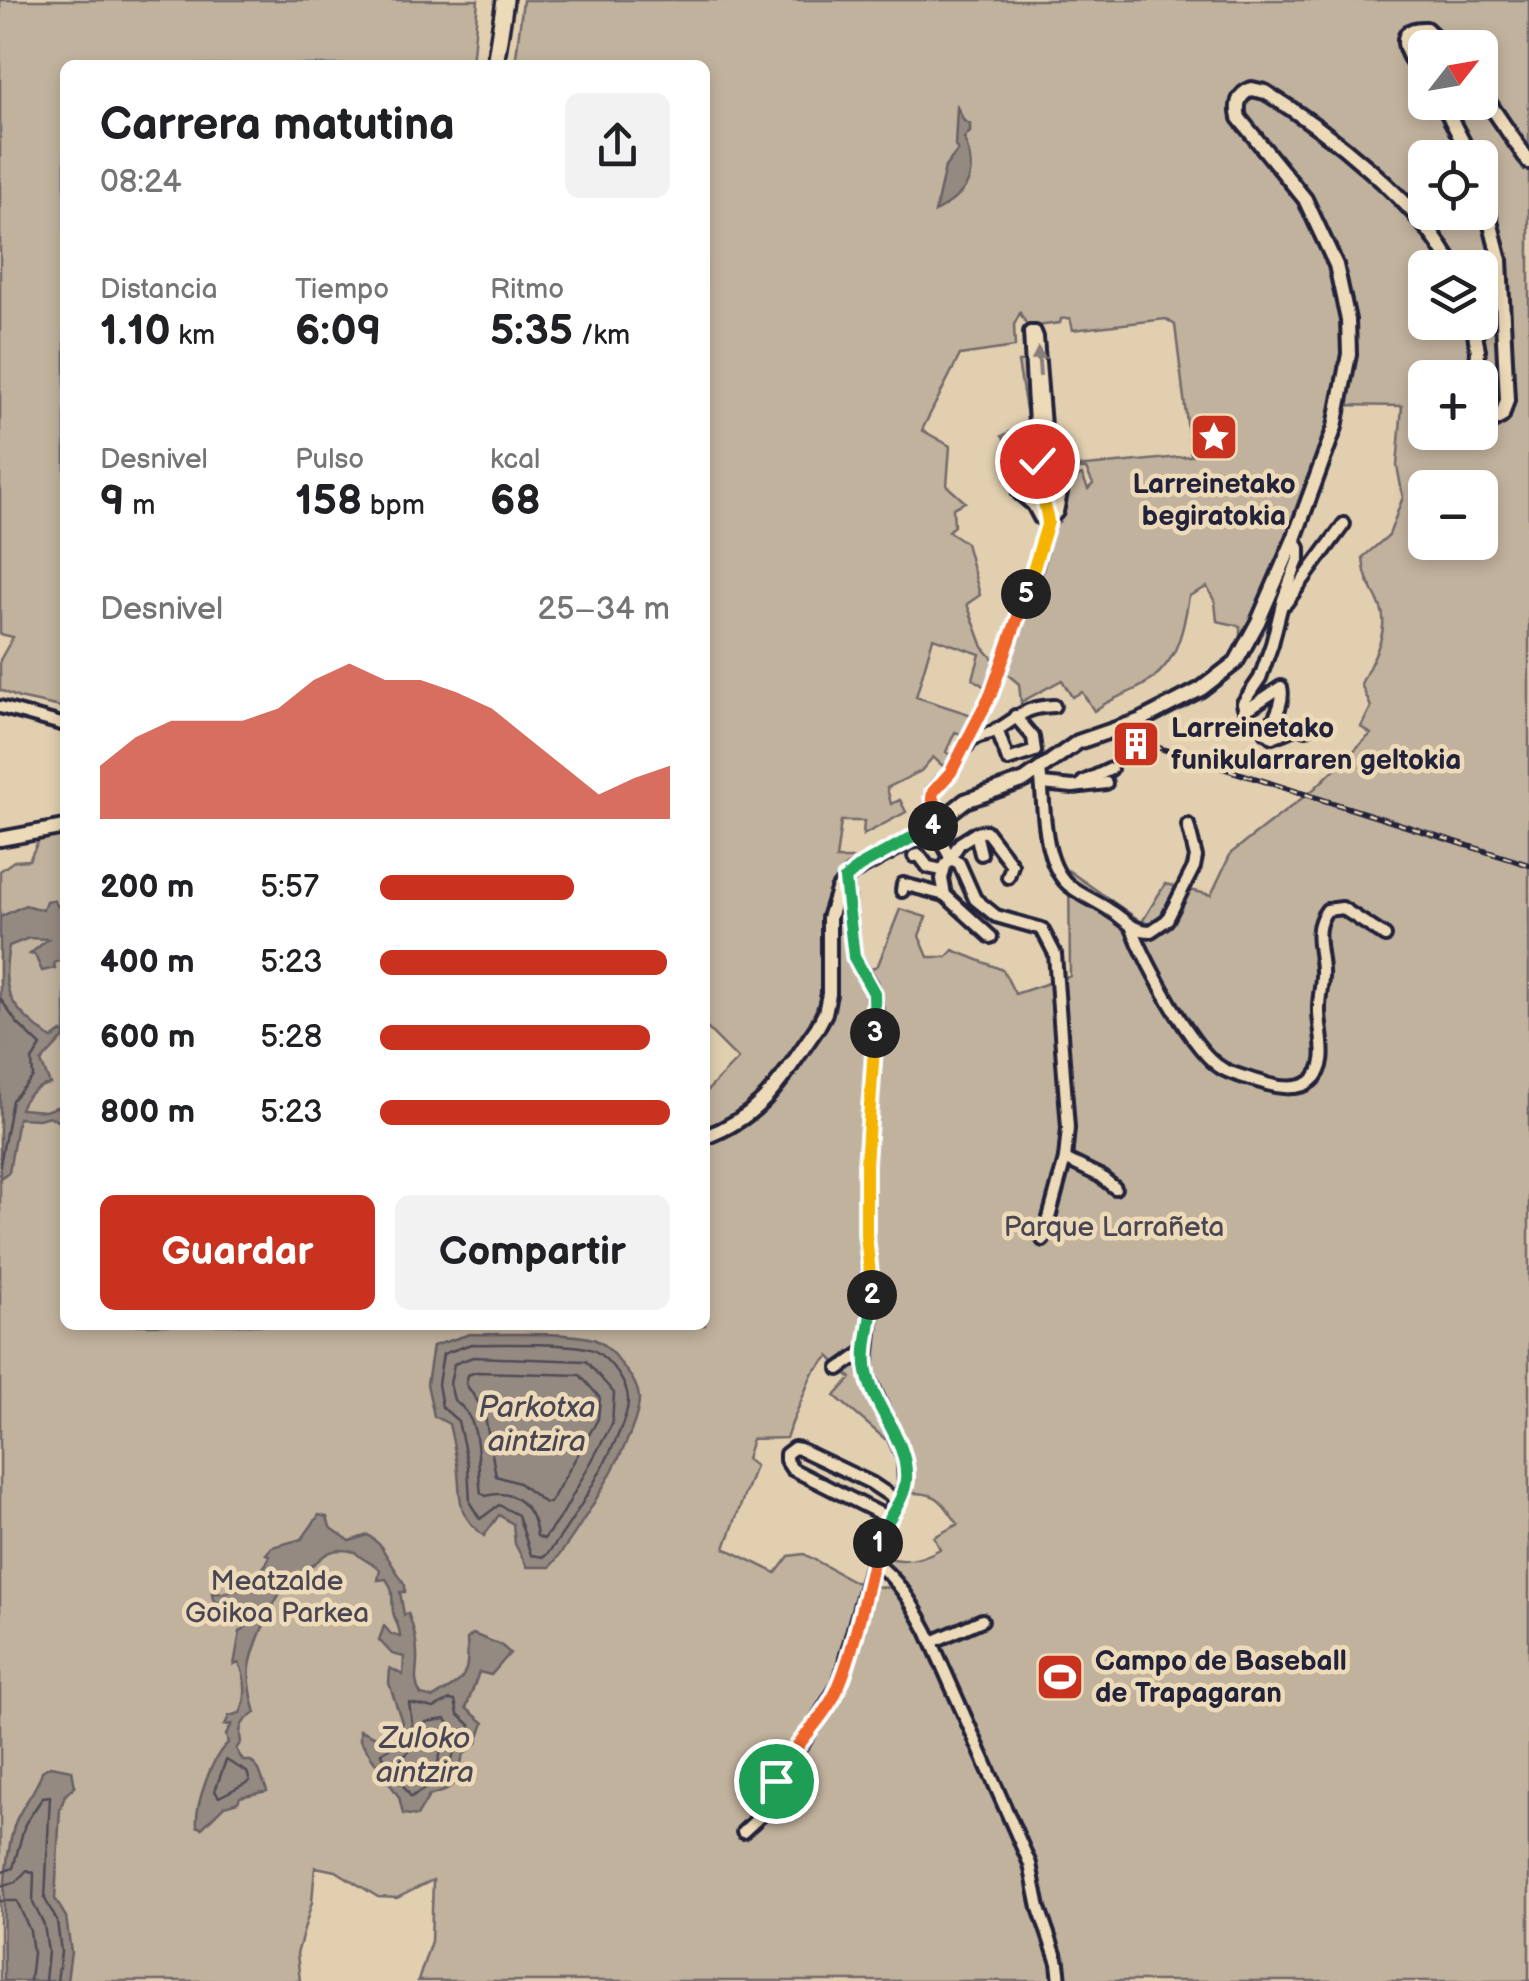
<!DOCTYPE html>
<html lang="es">
<head>
<meta charset="utf-8">
<style>
	body { margin:0; font-family:"Balsamiq Sans",sans-serif; background:#f2f2f2; color:#202124; height:100vh; display:flex; flex-direction:column; font-size:38px; white-space:nowrap }
	* { box-sizing:border-box; margin:0 }
	p { font-size:32px; color:#757577 }
	.icon { flex:none; width:55px; height:55px; fill:none; stroke:currentColor; stroke-width:2; stroke-linecap:round; stroke-linejoin:round }
	.map { position:relative; flex:1; overflow:hidden }
	.panel { position:absolute; left:60px; top:60px; width:650px; height:1270px; display:flex; flex-direction:column; background:#fff; border-radius:15px; box-shadow:0 5px 15px #0003 }
	.panel>* { flex:none }
	.needle { width:65px; rotate:59deg }
	.controls { position:absolute; left:1408px; top:30px; display:grid; gap:20px }
	.controls a { display:grid; place-items:center; width:90px; height:90px; border-radius:15px; background:#fff; box-shadow:0 5px 15px #0003; font-size:50px }
	.pin { position:absolute; display:grid; place-items:center; width:85px; height:85px; color:#fff; margin:-42px; border:5px solid #fff; border-radius:50%; box-shadow:0 2px 10px #0007 }
	.km { position:absolute; width:50px; height:50px; margin:-25px; border-radius:50%; background:#222; color:#fff; font-size:28px; line-height:50px; text-align:center }
	.round { display:grid; place-items:center; flex:none; width:105px; height:105px; border-radius:15px; background:#f2f2f2 }
	.summary { display:flex; align-items:center; justify-content:space-between; height:170px; padding:0 40px }
	h1 { font-size:45px; font-weight:600; line-height:75px }
	.figures { display:grid; grid-template-columns:repeat(3,1fr); gap:15px; height:170px; padding:10px 40px }
	.figures div { display:grid; align-content:center }
	.figures b { font-size:42px; font-weight:600 }
	.figures small { font-size:28px; font-weight:400 }
	.figures p { font-size:28px }
	.chart { height:280px; padding:20px 40px }
	.chart p { display:flex; justify-content:space-between }
	.chart svg { width:100%; height:180px; margin-top:10px; fill:#c8321e; opacity:.7 }
	.action { display:flex; gap:20px; margin-top:auto; padding:20px 40px }
	.action a { flex:1; height:115px; border-radius:15px; background:#c8321e; color:#fff; font-size:40px; font-weight:600; line-height:115px; text-align:center }
	.action a+a { background:#f2f2f2; color:#202124 }
	ul { padding:0 40px; list-style:none; font-size:32px }
	li { display:grid; grid-template-columns:160px 120px 1fr; align-items:center; height:75px }
	li i { height:25px; border-radius:12px; background:#c8321e }
	.map>svg:first-child { display:block }
	.green { fill:#c1b29d; stroke:#726a6c; stroke-width:2.5; fill-rule:evenodd }
	.water { fill:#958a81; stroke:#676065; stroke-width:2.5 }
	.lines { fill:none; stroke-linecap:round; stroke-linejoin:round }
	.shore { stroke:#504c57; stroke-width:2.5 }
	.minor-casing { stroke:#22223b; stroke-width:18 }
	.tertiary-casing { stroke:#22223b; stroke-width:20 }
	.primary-casing { stroke:#22223b; stroke-width:22 }
	.minor { stroke:#eddab8; stroke-width:10 }
	.tertiary { stroke:#eddab8; stroke-width:12 }
	.primary { stroke:#eddab8; stroke-width:15 }
	.rail-casing { stroke:#22223b; stroke-width:6 }
	.rail { stroke:#eddab8; stroke-width:2.5; stroke-dasharray:8; stroke-linecap:butt }
	.oneway { fill:#887e7a }
	.split-1-casing { stroke:#fff; stroke-width:20 }
	.split-2-casing { stroke:#fff; stroke-width:20 }
	.split-3-casing { stroke:#fff; stroke-width:20 }
	.split-4-casing { stroke:#fff; stroke-width:20 }
	.split-5-casing { stroke:#fff; stroke-width:20 }
	.split-6-casing { stroke:#fff; stroke-width:20 }
	.split-1 { stroke:#f0652b; stroke-width:12 }
	.split-2 { stroke:#22a559; stroke-width:12 }
	.split-3 { stroke:#f5b400; stroke-width:12 }
	.split-4 { stroke:#22a559; stroke-width:12 }
	.split-5 { stroke:#f0652b; stroke-width:12 }
	.split-6 { stroke:#f5b400; stroke-width:12 }
	.labels { text-anchor:middle; dominant-baseline:central; stroke-width:9; stroke-linejoin:round; paint-order:stroke }
	.poi-label { font-size:28px; font-weight:bold; fill:#22223b; stroke:#eddab8; text-anchor:start }
	.park-label { font-size:28px; fill:#4a4654; stroke:#eddab8 }
	.water-label { font-size:30px; font-style:italic; fill:#4a4654; stroke:#eddab8 }
</style>
</head>
<body>
<div class="map">
<svg width="1529" height="1981" viewBox="0 0 1529 1981">
	<rect width="100%" height="100%" fill="#e1cfb0"/>
	<filter id="ink" filterUnits="userSpaceOnUse"><feTurbulence type="fractalNoise" baseFrequency=".01" numOctaves="2"/><feDisplacementMap in="SourceGraphic" scale="20" xChannelSelector="R" yChannelSelector="G"/><feConvolveMatrix kernelMatrix="1 2 1 2 8 2 1 2 1" color-interpolation-filters="sRGB"/></filter>
	<g filter="url(#ink)">
		<!-- green -->
		<g class="green">
			<path d="M0,0h478l-6,65h-407v643l-46,-10 -19,-8v-30l13,-23 -13,-3z"/>
			<path d="M523,0h1006v1981h-1111l13,-40 2,-61 -36,18 -19,-1 -42,-26 -21,-4 -3,35 -15,52 3,27h-300v-1110l14,-10 15,-1 12,-24 24,-4v493h640v-181c17,-6 34,-11 48,-24 18,-15 76,-93 80,-114 8,-41 -8,-73 12,-114l11,4v51l11,24 11,-6 22,-56 26,8 -7,19 9,21h19l6,-7 50,20 12,24 55,-18 -1,-105 73,51 23,-38 46,11 20,-42 83,-64 57,-55 -10,-7 10,-20 -10,-23c10,-22 29,-52 20,-76 -8,-23 -16,-23 -18,-51l26,-22 14,-38 -6,-31 5,-60 -64,-1 -13,41 -68,171 -17,26v-17l-23,-5 -2,-19 -8,-15 -18,9c-7,41 -13,73 -53,93 -18,9 -25,9 -42,22l-12,-19 -10,5 -10,-17 -41,22 -2,-18 -13,-11 25,-68 -4,-3 23,-74c13,-17 9,-45 32,-53l6,14 5,-5 -7,-15h-13l-9,13 -4,-10 5,-4 126,-12 -16,-131 -9,-6 -93,11 -3,-12 -9,1 -1,4 -32,4 -8,-14 -6,12 1,22 -55,8 -38,75 28,16 -3,40 18,16 -12,6 1,18 -6,5 18,12 14,52 -13,9 16,43 12,14 -10,26 -12,-8 7,-25 -47,-16 -17,59 56,18 -11,19 -6,-2 -9,20 5,4 -7,11 -11,-10 -12,14 -34,17 4,16 9,-4 6,12 -43,23 1,-14h-23l-5,38h20c-52,42 -26,78 -35,133 -6,34 -53,100 -81,120 -10,7 -23,11 -35,15v-34l33,-34 -33,-33v-961h-190zM1425,48h55v54h-55zM1425,158h55v54h-55zM1425,268h55v54h-55zM1425,378h55v54h-55zM1425,488h55v54h-55zM829,1356l22,22 -16,18 50,43 13,-7 12,33 -3,28c32,-1 33,6 51,31l-24,13 6,12c-19,11 -37,15 -57,7l14,19 -11,13 -31,-6 -51,-28 -15,2 -13,17 -51,-25 30,-82 -9,-7 6,-20 34,-1 26,-64z"/>
			<path d="M1035,346l23,141 -6,28 -12,-46z"/>
			<path d="M1028,361l13,141 -7,13 -18,-63 -14,-16 26,-14 -10,-60z"/>
		</g>
		<!-- water -->
		<g class="water">
			<path d="M957,107l7,14 6,3v8l-6,6c15,38 5,55 -29,74l10,-45 13,-17 -3,-4z"/>
			<path d="M53,900l12,15v48l-7,-2 -4,2 1,5 -13,3 -7,-16 -5,-1 18,-15 -19,-1 -20,8c-9,51 3,61 42,93l11,-7 3,4 -24,26 9,22c-13,2 -26,12 -30,25l25,2 20,-7v21l-16,-9 -10,3 -21,-1 -9,54 -9,6v-261l25,-12 18,5 3,-9z"/>
			<path d="M470,1334c32,1 95,-3 123,5 12,4 21,16 29,26 8,10 16,20 17,33 1,36 -64,140 -89,169h-23l-12,-23 -2,-20 -14,-9 -15,21c-30,-24 -22,-38 -27,-72 -2,-13 -5,-27 -8,-40l-15,-8 -7,-32 6,-38z"/>
			<path d="M319,1515l8,2 3,10 20,14 18,-6 12,10 25,40v7h-5l4,23 4,-2c5,13 9,27 9,41 1,17 -5,26 4,41l12,3c33,-19 36,-21 34,-59l6,-5 28,11 9,8 -19,22 -12,-3 -13,36 18,15 -7,20 -14,12 -6,25 -10,10 -18,6 -12,20 -14,-2 -4,-17 -39,-57v-10l23,10 11,-4 8,-14 -13,-39 1,-15 13,7 1,-18 -12,-3 -13,-14 5,-14 7,8 9,3c0,-11 -5,-15 -7,-25 -2,-14 2,-21 -7,-33l-8,1 2,-10c-8,-8 -17,-9 -25,-18 -23,-6 -31,2 -46,17 -6,6 -14,8 -20,13 -15,14 -36,65 -39,85 -2,15 2,32 6,46 -14,7 -18,14 -15,29l-5,7 7,12h8l8,9 8,21 -27,6 -2,5 -14,4 -22,22 -5,-2c-2,-21 15,-70 31,-83l-2,-8 6,-11 -7,1 4,-9 11,-3c8,-13 6,-36 -1,-50l-5,2 6,-33 12,-11 -2,-7 -9,3v-11l-7,-5 -13,4 -8,-6 -1,-6c22,4 50,-17 58,-37l-4,-2 6,-7 30,-8z"/>
			<path d="M50,1766l22,4 3,17 -10,9 -5,13 -5,90 11,18 5,35 -4,29h-63c0,-55 -4,-101 10,-155 6,-20 23,-34 28,-55z"/>
		</g>
		<g class="lines">
			<!-- shore -->
			<g class="shore">
				<path d="M0,998l17,25 24,23 -9,14 1,17 -21,23 -12,65"/>
				<path d="M471,1344c25,1 106,-3 124,7 15,9 34,33 33,50 0,29 -62,135 -84,156l-13,-2 -13,-40 -19,-10 -19,14 -10,-16 -2,-38 -10,-44 -16,-14 -4,-23 5,-30z"/>
				<path d="M473,1357l113,4 28,32 -2,31 -49,89 -19,26 -7,-3c-3,-27 -21,-49 -51,-40l-5,-3c-5,-31 3,-73 -27,-93l-4,-16 4,-20z"/>
				<path d="M476,1372l104,3 20,23 -2,21 -48,84h-5l-26,-20 -23,-7 -12,-65 -18,-27 2,-9z"/>
				<path d="M450,1700l5,1 3,13 13,12 -3,11 -14,15 -7,24 -36,21 -30,-44 23,-13 8,-16 -3,-21 25,5z"/>
				<path d="M446,1719l8,12 -11,14 -7,24 -24,8 -10,-19 12,-11 12,-25z"/>
				<path d="M226,1760l21,12 3,9 -31,16 -4,-6z"/>
				<path d="M0,1873l13,-5 12,-44 18,-27 7,-1 -5,103 12,22 4,31 -4,29"/>
				<path d="M0,1886l16,-4 11,-12 7,3 -1,30 11,22 4,27 -3,29"/>
				<path d="M0,1901h17l13,30 3,22 -3,28"/>
			</g>
			<!-- minor casing -->
			<g class="minor-casing">
				<g id="minor">
					<path d="M1019,493l14,12 7,13 8,4"/>
					<path d="M1294,539l5,9v9l-16,43 -11,44 -12,34 -17,25 1,4h7l30,-20c4,17 -8,32 -14,46l5,4 29,-11 5,3"/>
					<path d="M1286,603l58,-79"/>
					<path d="M0,707l65,18"/>
					<path d="M997,729l11,31 27,-9 -2,-14 -18,-21"/>
					<path d="M967,746c9,-13 16,-9 28,-15 25,-14 27,-24 59,-25"/>
					<path d="M1040,770c5,35 1,95 31,117 12,9 27,15 40,24 15,9 21,20 40,20l16,-11 27,-53 2,-10 -8,-32"/>
					<path d="M1083,782l28,-13"/>
					<path d="M1042,784l31,3 33,-4"/>
					<path d="M943,816l-11,-18 1,-7 18,-19 40,-78 44,-125 13,-47 -11,-61 -7,-129h5l2,5 8,102 15,40 1,13 -4,20 -9,10"/>
					<path d="M933,826l18,33 8,4 16,36 21,17 46,13 13,25 13,174 -3,31 -22,81"/>
					<path d="M976,833l5,21"/>
					<path d="M914,856l5,-1 9,12 14,3"/>
					<path d="M902,891l1,-7 42,11"/>
					<path d="M1132,928c14,34 60,124 91,141 13,7 30,10 44,15 13,4 33,6 44,-3 21,-16 7,-50 8,-73 0,-13 4,-26 3,-38 -1,-21 -10,-41 5,-60l15,-2 43,28"/>
					<path d="M991,937l-46,-42 -3,-16 3,-13 15,-23 16,-10 10,-2 26,34 -4,12"/>
					<path d="M1065,1159l35,17 15,12"/>
					<path d="M839,1369l27,-19"/>
					<path d="M887,1517l-95,-48 -6,-9v-6l8,-6 6,1 71,34 27,18"/>
					<path d="M873,1561c26,19 39,42 54,70l103,233 9,44 19,55 2,18"/>
					<path d="M932,1642l50,-22"/>
					<path d="M743,1832l25,-23 15,-43 20,-23 36,-59 43,-158 23,-40 -1,-27 -38,-88 6,-59 -6,-78v-69l10,-156 -5,-24 -17,-28 -9,-78"/>
				</g>
			</g>
			<!-- tertiary casing -->
			<g class="tertiary-casing">
				<g id="tertiary">
					<path d="M1425,79c-12,-15 -39,-52 1,-50l20,19"/>
					<path d="M1480,90l49,72"/>
					<path d="M1442,102l29,56"/>
					<path d="M1480,182l20,78 7,140 -5,16 -11,6 -11,-2"/>
					<path d="M1473,322l5,29 -2,27"/>
					<path d="M0,839l65,-12"/>
					<path d="M705,1137c60,-22 77,-60 112,-109l8,-15 4,-19v-76l9,-28 13,-17 75,-41 39,-31 60,-21 53,-38 61,-21 62,-32 35,-27 22,-40 36,-83 41,-112 14,-73 -1,-34 -12,-55 -31,-66 -66,-81c-3,-13 -1,-24 13,-29l13,3c59,36 158,113 188,176"/>
				</g>
			</g>
			<!-- primary casing -->
			<g class="primary-casing">
				<path id="primary" d="M495,65l10,-65"/>
			</g>
			<!-- minor -->
			<use href="#minor" class="minor"/>
			<!-- tertiary -->
			<use href="#tertiary" class="tertiary"/>
			<!-- primary -->
			<use href="#primary" class="primary"/>
			<!-- rail casing -->
			<g class="rail-casing">
				<path id="rail" d="M1153,746l376,119"/>
			</g>
			<!-- rail -->
			<use href="#rail" class="rail"/>
		</g>
		<!-- one-way arrows -->
		<defs><path id="oneway-solid" d="M-6-.8H1V-3.2L6.5 0L1 3.2V.8H-6Z" transform="scale(2.5)"/></defs>
		<use class="oneway" href="#oneway-solid" transform="translate(1039 362) rotate(-94)"/>
	</g>
	<g class="lines" filter="url(#ink)">
		<!-- split-1 casing -->
		<g class="split-1-casing">
			<path id="split-1" d="M776,1781c13,-30 40,-54 57,-83 20,-37 33,-112 45,-155"/>
		</g>
		<!-- split-2 casing -->
		<g class="split-2-casing">
			<path id="split-2" d="M872,1295c1,26 -10,52 -5,77 7,38 42,69 39,108 -2,23 -22,40 -28,63"/>
		</g>
		<!-- split-3 casing -->
		<g class="split-3-casing">
			<path id="split-3" d="M872,1295l-6,-61v-69l9,-132"/>
		</g>
		<!-- split-4 casing -->
		<g class="split-4-casing">
			<path id="split-4" d="M875,1033l-1,-40 -20,-36 -9,-78 15,-13 73,-40"/>
		</g>
		<!-- split-5 casing -->
		<g class="split-5-casing">
			<path id="split-5" d="M933,826l10,-10 -11,-18 1,-6 18,-20 40,-78 35,-100"/>
		</g>
		<!-- split-6 casing -->
		<g class="split-6-casing">
			<path id="split-6" d="M1026,594l22,-72 -11,-61"/>
		</g>
		<!-- split-1 -->
		<use href="#split-1" class="split-1"/>
		<!-- split-2 -->
		<use href="#split-2" class="split-2"/>
		<!-- split-3 -->
		<use href="#split-3" class="split-3"/>
		<!-- split-4 -->
		<use href="#split-4" class="split-4"/>
		<!-- split-5 -->
		<use href="#split-5" class="split-5"/>
		<!-- split-6 -->
		<use href="#split-6" class="split-6"/>
	</g>
	<!-- icons -->
	<defs>
		<g id="sight-square" transform="scale(2.5)"><rect x="-9" y="-9" width="18" height="18" rx="4" fill="#c8321e" stroke="#eddab8"/><path d="M0-6L1.8-2.2L6-1.7L2.9 1.2L3.7 5.4L0 3.3L-3.7 5.4L-2.9 1.2L-6-1.7L-1.8-2.2Z" fill="#fff"/></g>
		<g id="building-square" transform="scale(2.5)"><rect x="-9" y="-9" width="18" height="18" rx="4" fill="#c8321e" stroke="#eddab8"/><path d="M-4-6H4V6H1V3H-1V6H-4ZM-2.5-4.3h1.7v1.8h-1.7ZM.8-4.3h1.7v1.8H.8ZM-2.5-1h1.7V.8h-1.7ZM.8-1h1.7V.8H.8Z" fill="#fff"/></g>
		<g id="stadium-square" transform="scale(2.5)"><rect x="-9" y="-9" width="18" height="18" rx="4" fill="#c8321e" stroke="#eddab8"/><path d="M0-5a6.5 5 0 1 0 0 10a6.5 5 0 1 0 0-10ZM-3.5-1.8h7v3.6h-7Z" fill="#fff"/></g>
	</defs>
	<g fill-rule="evenodd">
		<use href="#sight-square" x="1214" y="437"/>
		<use href="#building-square" x="1136" y="744"/>
		<use href="#stadium-square" x="1060" y="1677"/>
	</g>
	<g class="labels">
		<!-- poi labels -->
		<g class="poi-label">
			<text x="1214" y="484" text-anchor="middle">Larreinetako<tspan x="1214" dy="32">begiratokia</tspan></text>
			<text x="1171" y="728">Larreinetako<tspan x="1171" dy="32">funikularraren geltokia</tspan></text>
			<text x="1095" y="1661">Campo de Baseball<tspan x="1095" dy="32">de Trapagaran</tspan></text>
		</g>
		<!-- park labels -->
		<g class="park-label">
			<text x="1114" y="1227">Parque Larrañeta</text>
			<text x="277" y="1581">Meatzalde<tspan x="277" dy="32">Goikoa Parkea</tspan></text>
		</g>
		<!-- water labels -->
		<g class="water-label">
			<text x="537" y="1408">Parkotxa<tspan x="537" dy="34">aintzira</tspan></text>
			<text x="425" y="1739">Zuloko<tspan x="425" dy="34">aintzira</tspan></text>
		</g>
	</g>
</svg>
<div class="controls">
<a><svg class="needle" viewBox="-14 -14 28 28"><path d="M0-13l5 13h-10z" fill="#e53935"/><path d="M0 13l5-13h-10z" fill="#757577"/></svg></a>
<a><svg class="icon" aria-label="locate" viewBox="0 0 24 24"><circle cx="12" cy="12" r="6"/><path d="M12 2v4M12 18v4M2 12h4M18 12h4"/></svg></a>
<a><svg class="icon" aria-label="layers" viewBox="0 0 24 24"><path d="M12 4l9 5-9 5-9-5zM3 14l9 5 9-5"/></svg></a>
<a>+</a>
<a>−</a>
</div>
<div class="pin" style="left:776px;top:1781px;background:#1e9e55"><svg class="icon" aria-label="arrive" viewBox="0 0 24 24"><path d="M6 21V4h12l-3 4 3 4H6"/></svg></div>
<div class="pin" style="left:1037px;top:461px;background:#d93025"><svg class="icon" aria-label="check" viewBox="0 0 24 24"><path d="M5 12l5 5 9-10"/></svg></div>
<b class="km" style="left:878px;top:1543px">1</b>
<b class="km" style="left:872px;top:1295px">2</b>
<b class="km" style="left:875px;top:1033px">3</b>
<b class="km" style="left:933px;top:826px">4</b>
<b class="km" style="left:1026px;top:594px">5</b>
<section class="panel">
<div class="summary"><div><h1>Carrera matutina</h1><p>08:24</p></div><a class="round"><svg class="icon" aria-label="share" viewBox="0 0 24 24"><path d="M12 15V3M7 8l5-5 5 5M5 13v7h14v-7"/></svg></a></div>
<div class="figures">
<div><p>Distancia</p><b>1.10<small> km</small></b></div>
<div><p>Tiempo</p><b>6:09</b></div>
<div><p>Ritmo</p><b>5:35<small> /km</small></b></div>
</div>
<div class="figures">
<div><p>Desnivel</p><b>9<small> m</small></b></div>
<div><p>Pulso</p><b>158<small> bpm</small></b></div>
<div><p>kcal</p><b>68</b></div>
</div>
<div class="chart"><p><span>Desnivel</span>25–34 m</p>
<svg viewBox="0 0 160 44" preserveAspectRatio="none"><path d="M0 44V31L10 24L20 20L30 20L40 20L50 17L60 10L70 6L80 10L90 10L100 13L110 17L120 24L130 31L140 38L150 34L160 31V44z"/></svg>
</div>
<ul>
<li><b>200 m</b>5:57<i style="width:67%"></i></li>
<li><b>400 m</b>5:23<i style="width:99%"></i></li>
<li><b>600 m</b>5:28<i style="width:93%"></i></li>
<li><b>800 m</b>5:23<i style="width:100%"></i></li>
</ul>
<div class="action"><a>Guardar</a><a>Compartir</a></div>
</section>
</div>
</body>
</html>
